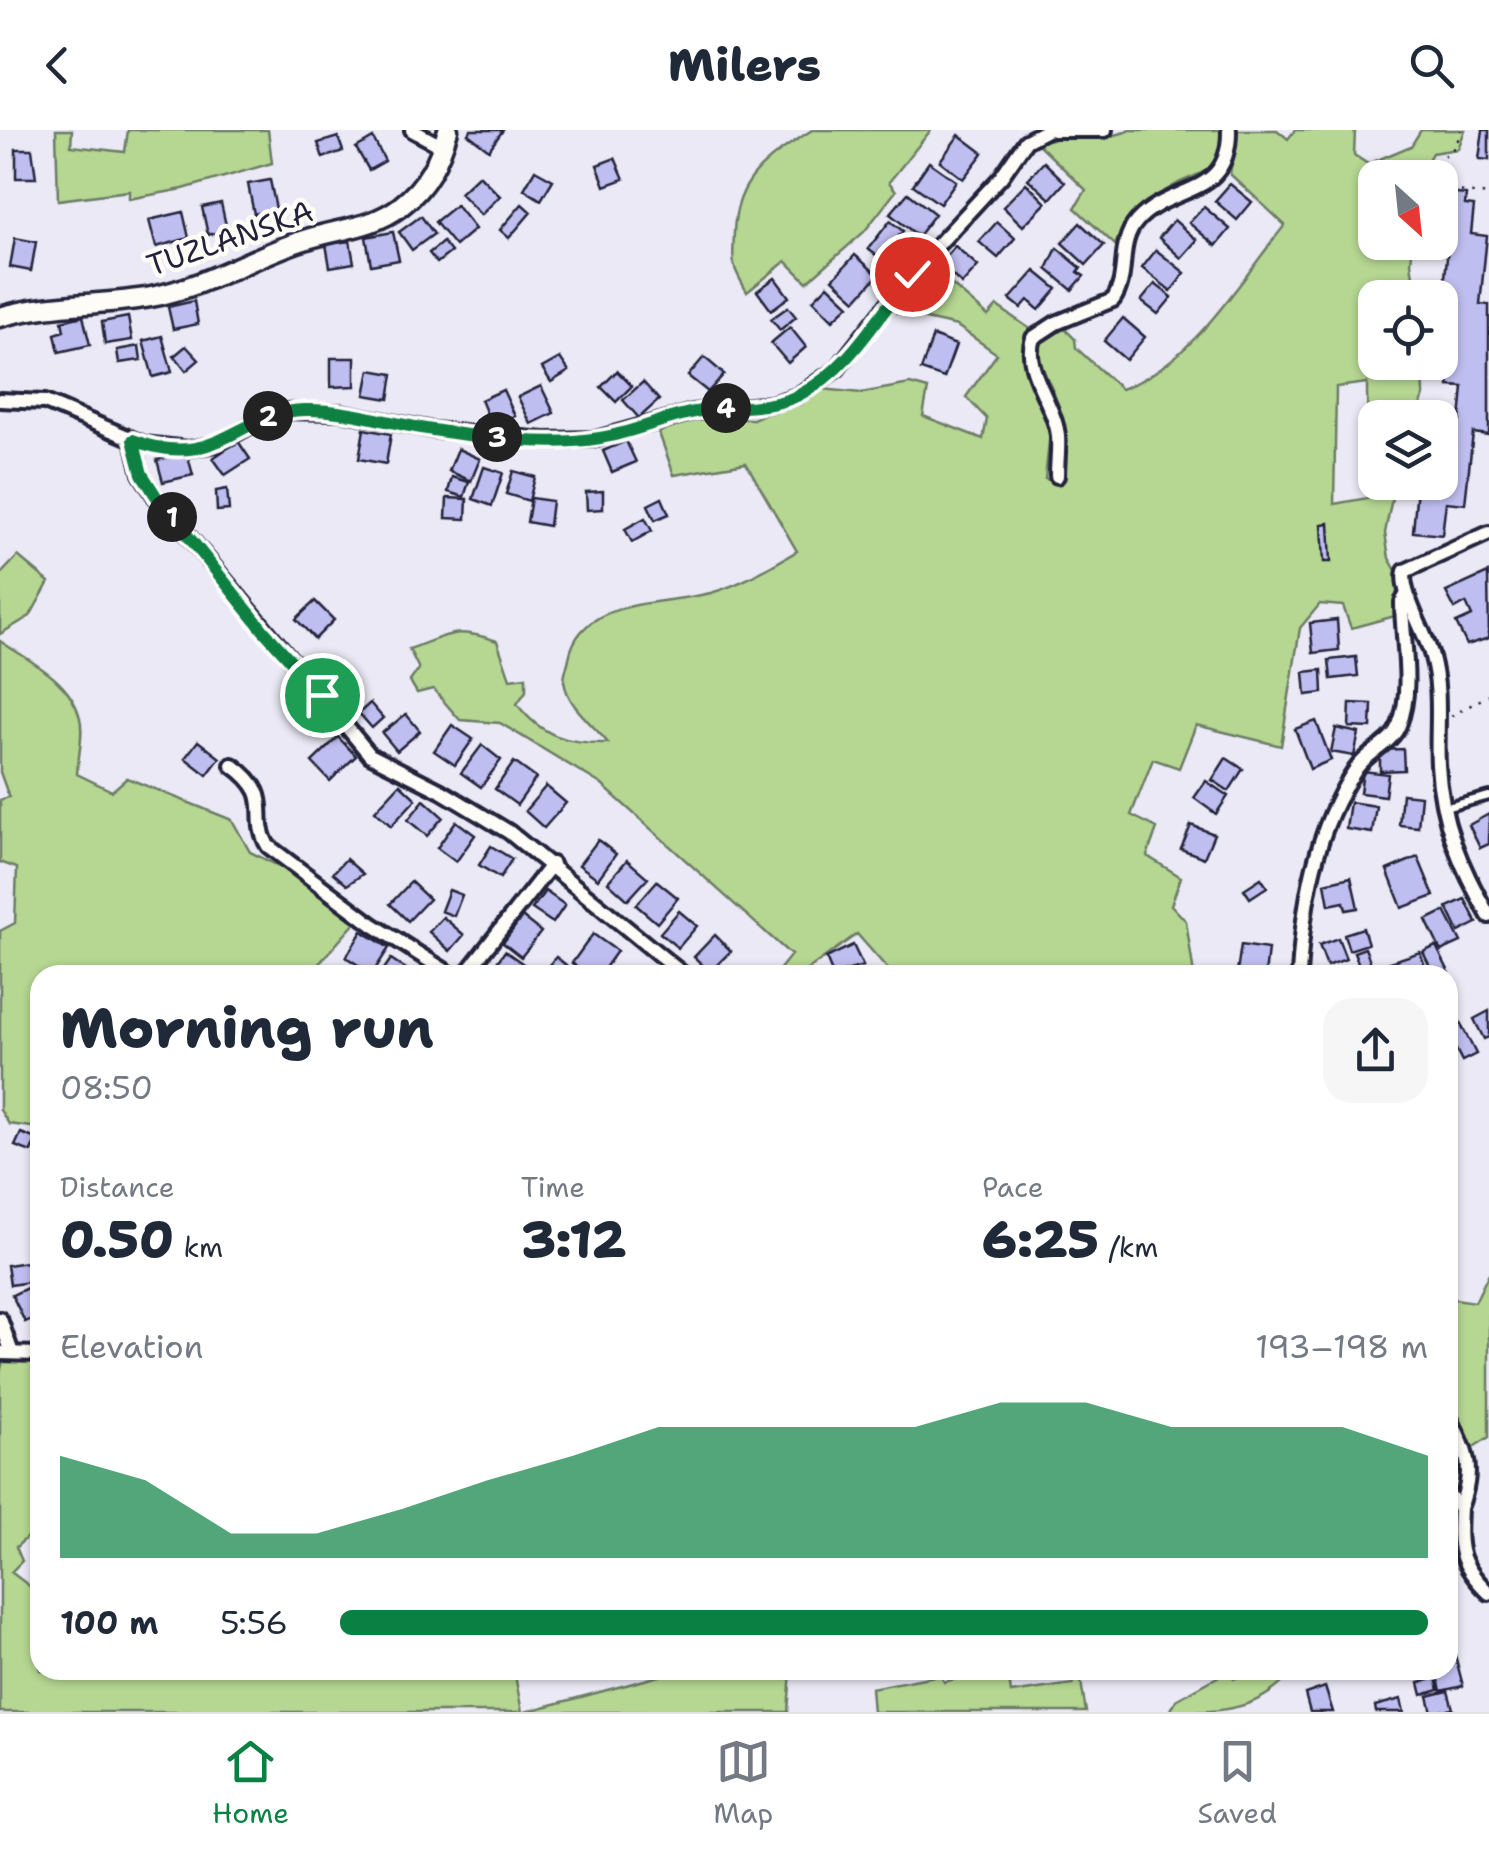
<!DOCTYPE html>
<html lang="en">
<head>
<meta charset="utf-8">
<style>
	body { margin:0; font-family:"Shantell Sans",sans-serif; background:#f6f6f7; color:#1f2937; height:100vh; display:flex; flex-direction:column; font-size:38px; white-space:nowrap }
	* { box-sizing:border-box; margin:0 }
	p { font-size:32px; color:#747a83 }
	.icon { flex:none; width:55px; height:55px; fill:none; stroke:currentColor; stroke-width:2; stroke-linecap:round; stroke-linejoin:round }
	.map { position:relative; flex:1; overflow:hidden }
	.details { position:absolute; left:30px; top:835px; width:1428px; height:715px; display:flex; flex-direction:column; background:#fff; border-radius:30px; box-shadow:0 2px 8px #0004 }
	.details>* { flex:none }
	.needle { width:65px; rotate:153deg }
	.fabs { position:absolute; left:1358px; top:30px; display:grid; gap:20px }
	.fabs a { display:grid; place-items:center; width:100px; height:100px; border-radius:20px; background:#fff; box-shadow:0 2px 8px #0004; font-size:50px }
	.pin { position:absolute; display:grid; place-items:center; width:85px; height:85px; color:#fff; margin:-42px; border:5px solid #fff; border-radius:50%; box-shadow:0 2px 10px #0007 }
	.km { position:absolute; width:50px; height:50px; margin:-25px; border-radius:50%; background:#222; color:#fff; font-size:28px; line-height:50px; text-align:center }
	.round { display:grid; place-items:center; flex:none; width:105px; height:105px; border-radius:30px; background:#f6f6f7 }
	.head { display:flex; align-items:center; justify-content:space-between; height:170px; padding:0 30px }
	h1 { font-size:55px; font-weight:800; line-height:75px }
	.stats { display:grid; grid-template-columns:repeat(3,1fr); gap:15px; height:170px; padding:10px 30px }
	.stats div { display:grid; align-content:center }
	.stats b { font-size:50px; font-weight:800 }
	.stats small { font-size:28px; font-weight:400 }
	.stats p { font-size:28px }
	.chart { height:280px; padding:20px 30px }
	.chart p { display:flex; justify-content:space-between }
	.chart svg { width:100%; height:180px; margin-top:10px; fill:#0b8043; opacity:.7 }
	ul { padding:0 30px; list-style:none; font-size:32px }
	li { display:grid; grid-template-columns:160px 120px 1fr; align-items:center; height:75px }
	li i { height:25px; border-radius:12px; background:#0b8043 }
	header { display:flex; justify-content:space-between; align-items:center; height:130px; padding:0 30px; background:#fff; font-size:45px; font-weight:800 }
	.menu { display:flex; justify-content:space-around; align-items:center; height:140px; border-top:2px solid #e0e1e3; background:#fff; font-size:28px; color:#747a83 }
	.menu a { display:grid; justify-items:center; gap:5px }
	.menu .current { color:#0b8043 }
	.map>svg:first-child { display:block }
	.green { fill:#b5d792; stroke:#6c7c66; stroke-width:2.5; fill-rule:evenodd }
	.building { fill:#bfbef0; stroke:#22223b; stroke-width:2.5 }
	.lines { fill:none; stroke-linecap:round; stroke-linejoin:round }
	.lane-casing { stroke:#22223b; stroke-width:14 }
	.street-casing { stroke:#22223b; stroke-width:20 }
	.secondary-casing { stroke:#22223b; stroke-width:25 }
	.path { stroke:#22223b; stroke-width:2.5; stroke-dasharray:2.5 8; stroke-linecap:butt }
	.lane { stroke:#fdfcf7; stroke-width:6 }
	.street { stroke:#fdfcf7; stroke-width:12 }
	.secondary { stroke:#fdfcf7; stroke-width:18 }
	.route-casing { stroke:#fff; stroke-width:20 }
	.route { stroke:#0b8043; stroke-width:12 }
	.labels { text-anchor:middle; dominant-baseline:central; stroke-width:9; stroke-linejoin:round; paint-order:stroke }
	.street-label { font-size:30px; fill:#22223b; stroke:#fdfcf7 }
</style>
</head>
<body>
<header><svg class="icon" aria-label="back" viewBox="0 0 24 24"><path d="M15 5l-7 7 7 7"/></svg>Milers<svg class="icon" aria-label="search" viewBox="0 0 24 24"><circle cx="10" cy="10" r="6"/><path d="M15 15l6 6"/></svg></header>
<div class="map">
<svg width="1489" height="1582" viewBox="0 0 1489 1582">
	<rect width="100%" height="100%" fill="#eae9f5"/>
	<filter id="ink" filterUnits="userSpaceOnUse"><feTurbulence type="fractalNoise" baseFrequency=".01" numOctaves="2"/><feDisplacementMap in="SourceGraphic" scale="20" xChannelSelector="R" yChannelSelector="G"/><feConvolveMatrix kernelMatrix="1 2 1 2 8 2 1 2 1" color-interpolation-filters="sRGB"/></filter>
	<g filter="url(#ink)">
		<!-- green -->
		<g class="green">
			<path d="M56,0h16l-1,16 54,6 3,-22h140l4,33 -89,26 -54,10v-8l-71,9z"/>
			<path d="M812,0h119l-42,52 7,9 -32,41 -57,50 -21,-21 -39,31c-17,-30 -14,-26 -13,-60 2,-55 35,-74 78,-102z"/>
			<path d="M1130,0h92c-1,9 -2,23 -7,31 -9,14 -27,16 -40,24 -27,15 -48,32 -60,60l-40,-37 11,-18 -50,-48c31,-9 63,2 94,-12z"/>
			<path d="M1237,0h40l11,9 7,-9h60l-1,25 14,9 43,-18 10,-16h44l-7,19 -26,4 -10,18 1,6 -48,1v64l38,1 -2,20 5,34 -41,1v64l48,1 1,32 -7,22 -42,1v64l20,1 -10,50 4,25 9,16 -3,42 -44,12 -8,-22 -23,-2 -20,24 -19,118 -85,-21 -17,43 -26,-9 -22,56 26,13 -10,28 34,21 -10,28 15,16 8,54h-301l-36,-41 -57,41h-25l16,-20 -190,-171 -101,-61 -40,-3 -27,-31 -16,4 -7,-12 9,-12 -10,-20c41,-14 45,-23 88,-8l13,38 16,-2v14l-9,13c24,32 51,40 91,39 -14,-18 -41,-37 -44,-62 0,-7 4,-17 5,-23 12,-63 99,-52 145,-66 30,-9 56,-25 83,-41l-51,-88 -72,12 -15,-42 25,-14h69l69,-30 39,4 49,-9 18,5 -5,27 60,23 4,-20 -21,-22 31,-43 -40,-28 -67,-15 38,-47 60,52 9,-10 36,25 -9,22 26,80 -5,46 15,3c4,-20 7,-45 2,-65 -5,-24 -21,-44 -25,-69l8,-10 18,-11 12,12 1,9 45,41c71,-24 119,-109 164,-164l-55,-51zM1367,253l1,115 -34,6 2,-117z"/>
			<path d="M18,426l31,26 -19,34 -30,18v-59z"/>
			<path d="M0,511c29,20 71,39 80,77 4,16 -2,39 -3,56l35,17 15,-13 105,42 18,32 31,15 74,56 -38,43 13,9h-290v153l-31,-4 -9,-14v-179l15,-8 2,-55 -17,-6v-62l9,-3 -9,-25z"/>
			<path d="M1489,1143v164l-17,11 -24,-54v-96l27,4z"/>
			<path d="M35,1229l5,2v169l-4,-1 -20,18 6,14 -11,11 29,22v76h474l8,42h-522v-339l3,-12z"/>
			<path d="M662,1540h129l-3,42h-263l138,-37z"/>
			<path d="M987,1540h21l3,23 62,-9 -1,-14h7l7,42h-213l-2,-24 69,-13 4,7z"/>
			<path d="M1252,1540h26l8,9c-32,33 -71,33 -116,33l6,-12 52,-29 6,8z"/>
		</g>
		<!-- building -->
		<g class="building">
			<path d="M471,0h32l-14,20 -21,-16z"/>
			<path d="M1483,0h6v30l-10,-1z"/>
			<path d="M959,5l24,18 -20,26 -23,-18z"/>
			<path d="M338,7l5,14 -20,7 -5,-15z"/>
			<path d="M373,8l12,23 -16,9 -13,-22z"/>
			<path d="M16,19h16l4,29h-20z"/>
			<path d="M615,28l9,21 -19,7 -8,-21z"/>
			<path d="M929,32l27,19 -16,23 -27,-19z"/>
			<path d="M1044,32l21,20 -15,17 -22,-20z"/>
			<path d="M535,40l18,10 -12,20 -17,-11z"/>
			<path d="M479,45l21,21 -19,19 -21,-22z"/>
			<path d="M270,50l6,29 -22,5 -6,-30z"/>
			<path d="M1026,53l20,20 -23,23 -20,-19z"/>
			<path d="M1230,54l22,18 -15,18 -22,-19z"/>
			<path d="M1440,62l26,3 -1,10 9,1 -3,28 16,2 -7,68 9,1v130l-16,-2 -8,71 -19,-2 -4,33 -29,-3 4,-45 21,2 7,-70 15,1 3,-33 -14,-1 7,-67 -15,-2 7,-70 -14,-2 6,-3z"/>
			<path d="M908,63l27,21 -17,22 -28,-22z"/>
			<path d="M221,73l6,27 -19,5 -6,-28z"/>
			<path d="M522,74l9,8 -22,26 -9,-8z"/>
			<path d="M456,75l19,24 -20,17 -20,-24z"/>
			<path d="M1204,77l26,22 -14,17 -27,-23z"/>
			<path d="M183,82l6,26 -33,9 -7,-27z"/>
			<path d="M421,86l13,18 -22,16 -13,-18z"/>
			<path d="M1174,90l23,20 -16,18 -22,-20z"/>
			<path d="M890,91l13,10 -5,6 8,7 -17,21 -21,-16z"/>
			<path d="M997,92l18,16 -17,20 -19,-16z"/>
			<path d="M1080,93l24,22 -18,20 -24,-22z"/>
			<path d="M393,102l6,28 -28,5 -5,-28z"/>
			<path d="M15,108l21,4 -5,29 -21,-4z"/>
			<path d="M350,111l4,22 -24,4 -4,-23z"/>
			<path d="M443,112l8,10 -14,11 -8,-10z"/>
			<path d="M955,116l23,20 -16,18 -23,-20z"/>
			<path d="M1057,118l24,20 -3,4 6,4 -12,14 -25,-21z"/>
			<path d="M1156,120l29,23 -14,18 -29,-23z"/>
			<path d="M855,125l23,20 -22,25 -23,-21z"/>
			<path d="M1035,141l22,18 -18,21 -11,-10 -7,8 -11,-9z"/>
			<path d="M775,148l14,19 -18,13 -14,-19z"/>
			<path d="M1155,154l17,13 -14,17 -17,-13z"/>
			<path d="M828,155l21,20 -16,15 -20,-20z"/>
			<path d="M194,171l4,23 -25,5 -5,-22z"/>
			<path d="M788,177l8,10 -16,13 -9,-11z"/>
			<path d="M83,186l7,29 -31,7 -4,-18 9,-3 -2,-10z"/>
			<path d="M128,187l4,23 -27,4 -3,-22z"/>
			<path d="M1123,188l22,19 -19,23 -22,-19z"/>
			<path d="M790,197l16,20 -18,16 -17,-20z"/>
			<path d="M162,206l10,36 -19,5 -10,-36z"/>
			<path d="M933,206l23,9 -12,33 -23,-8z"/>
			<path d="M139,216l2,14 -22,3 -2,-13z"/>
			<path d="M186,216l13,14 -13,11 -12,-15z"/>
			<path d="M704,227l20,17 -16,18 -20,-16z"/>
			<path d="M331,228h24v28l-24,1z"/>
			<path d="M560,228l9,13 -18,11 -9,-14z"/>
			<path d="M370,240l23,4 -4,25 -24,-4z"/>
			<path d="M617,241l15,15 -16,16 -15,-15z"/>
			<path d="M643,252l16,18 -20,18 -16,-18z"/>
			<path d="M541,256l13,27 -23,11 -13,-27z"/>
			<path d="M503,260l12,26 -23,10 -11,-26z"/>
			<path d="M364,299l27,5 -5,30 -27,-5z"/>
			<path d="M238,311l12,18 -25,16 -12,-17z"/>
			<path d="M626,311l10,21 -24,10 -9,-21z"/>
			<path d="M458,319l22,10 -9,22 -22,-10z"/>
			<path d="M187,323l6,22 -30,7 -6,-22z"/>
			<path d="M484,337l19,6 -11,33 -19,-7z"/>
			<path d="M513,341l22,6 -6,24 -23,-7z"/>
			<path d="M452,347l17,5 -5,15 -16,-5z"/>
			<path d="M227,359l2,21 -12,1 -1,-20z"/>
			<path d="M603,361v18l-16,1 -1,-18z"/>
			<path d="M447,368l20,1 -1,20 -20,-1z"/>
			<path d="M531,368l21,3 -3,25 -22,-4z"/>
			<path d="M662,368l7,16 -14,6 -7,-15z"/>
			<path d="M645,388l7,13 -20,11 -7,-13z"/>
			<path d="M1329,393l2,39h-7l-2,-38z"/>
			<path d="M1488,443l1,65 -22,7 -11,-22 16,-7 -6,-13 -11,6 -9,-17z"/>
			<path d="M315,471l19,19 -19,19 -19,-20z"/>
			<path d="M1337,490l2,30 -26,3 -3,-30z"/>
			<path d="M1356,527l2,19 -27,3 -2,-19z"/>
			<path d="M1322,540l1,23 -17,2 -2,-23z"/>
			<path d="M370,573l13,15 -11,10 -13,-15z"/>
			<path d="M1350,573l22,1 -1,24 -22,-1z"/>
			<path d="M406,584l14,17 -23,20 -15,-18z"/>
			<path d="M1316,591l15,39 -21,9 -15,-40z"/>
			<path d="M452,595l21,14 -18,26 -21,-14z"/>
			<path d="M1336,598l23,5 -5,23 -23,-4z"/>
			<path d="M338,607l18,19 -26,25 -18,-19z"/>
			<path d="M198,611l22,17 -13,17 -22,-17z"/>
			<path d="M482,615l19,15 -20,27 -20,-14z"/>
			<path d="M1403,619l1,21 -24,1v-21z"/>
			<path d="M1226,628l17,11 -14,22 -17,-11z"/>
			<path d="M514,632l22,16 -19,27 -22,-16z"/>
			<path d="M1363,641l25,3 -3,22 -25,-3z"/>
			<path d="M1206,651l22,15 -12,18 -22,-16z"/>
			<path d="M400,654l16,15 -25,27 -16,-15z"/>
			<path d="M546,656l20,17 -22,25 -19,-17z"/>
			<path d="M1402,664l19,2 -3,31 -19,-2z"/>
			<path d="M424,670l19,17 -16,19 -19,-16z"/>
			<path d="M1350,672l26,4 -4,27 -26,-4z"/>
			<path d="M1489,684v30l-9,4 -11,-23z"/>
			<path d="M456,691l19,14 -19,27 -19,-14z"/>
			<path d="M1191,695l23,9 -10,24 -23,-9z"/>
			<path d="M598,710l18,14 -18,25 -19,-14z"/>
			<path d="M491,716l21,13 -12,19 -21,-13z"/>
			<path d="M1418,727l16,39 -32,12 -15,-38z"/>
			<path d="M346,729l17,15 -16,11 -14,-12z"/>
			<path d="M627,730l21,18 -20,22 -20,-18z"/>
			<path d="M1351,747l7,31 -12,2 -2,-8 -15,3 -4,-22z"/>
			<path d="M1261,748l6,9 -17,11 -6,-9z"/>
			<path d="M657,751l21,17 -21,25 -21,-18z"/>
			<path d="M411,752l18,17 -21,22 -18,-17z"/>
			<path d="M449,760l13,5 -8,21 -13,-5z"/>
			<path d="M545,761l20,14 -12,18 -21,-14z"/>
			<path d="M1465,769l12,24 -18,9 -12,-25z"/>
			<path d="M679,781l18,15 -19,22 -18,-15z"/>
			<path d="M1445,781l16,31 -20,9 -15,-31z"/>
			<path d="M443,787l21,18 -14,16 -21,-19z"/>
			<path d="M522,787l19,15 -20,25 -18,-14z"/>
			<path d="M1363,798l5,16 -19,6 -5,-16z"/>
			<path d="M362,801l27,17 -17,26 -26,-17z"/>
			<path d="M593,804l24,17 -17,24h-13l-15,-12z"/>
			<path d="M715,805l16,16 -21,21 -16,-15z"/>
			<path d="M1338,808l8,21 -19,7 -8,-21z"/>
			<path d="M853,815l10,21 -30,9 -7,-17z"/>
			<path d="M1241,815l27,4 -3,26 -28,-3z"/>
			<path d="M1436,816l14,28 -2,1h-14l-11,-23z"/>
			<path d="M1365,818l7,18 -11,4 -7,-18z"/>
			<path d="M505,821l24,17 -5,7 -34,-3z"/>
			<path d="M1420,822l8,23h-34l-4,-13z"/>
			<path d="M556,827l10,8 -9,10h-17z"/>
			<path d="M391,829l21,14 -2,2h-30z"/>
			<path d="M1489,881v26l-5,2 -10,-20z"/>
			<path d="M1459,890l17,34 -14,7 -14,-27v-8z"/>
			<path d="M21,1003l15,6 -5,13 -16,-6z"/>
			<path d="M27,1132l3,20 -20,3 -3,-20z"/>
			<path d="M29,1157l11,28 -15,7 -13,-27z"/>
			<path d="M1455,1525l8,31 -22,5 -5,-21h12v-13z"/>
			<path d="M1436,1548l3,12 -17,5 -3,-12z"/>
			<path d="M1325,1557l8,25h-23l-5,-18z"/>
			<path d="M1448,1561l5,18 -21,3 -4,-16z"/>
			<path d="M1401,1569l3,13h-28l-1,-6z"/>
		</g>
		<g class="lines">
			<!-- lane casing -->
			<g class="lane-casing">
				<path id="lane" d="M1444,678l45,-12"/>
			</g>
			<!-- street casing -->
			<g class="street-casing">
				<g id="street">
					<path d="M412,0l31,17"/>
					<path d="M1053,0h52"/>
					<path d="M0,270l45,2 99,42 44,5 29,-5 60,-33 63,1 93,18 112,10 51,-1 97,-27 78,-8 26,-8 40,-27 75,-96 89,-96 25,-36 21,-11"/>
					<path d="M133,310l8,34 14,22 215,259 71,36 68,41 175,143"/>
					<path d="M1057,346c0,-13 2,-27 1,-40 -3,-32 -36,-66 -25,-98l23,-15 57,-23c17,-25 3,-55 24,-79 34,-38 93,-22 92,-91"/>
					<path d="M1489,403l-84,38c-6,20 22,64 27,86 10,37 4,71 6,108 3,56 23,103 51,151"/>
					<path d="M232,635c46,33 17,49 36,81l105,79 79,50"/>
					<path d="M465,845l87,-111"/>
					<path d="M1299,845c4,-71 16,-146 57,-206 11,-17 36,-25 43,-44 15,-36 3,-86 3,-123l5,-8"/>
					<path d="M0,1189l12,34"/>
					<path d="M0,1223l40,1"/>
					<path d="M1448,1284c18,37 28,53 12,94"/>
					<path d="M1448,1364l12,14c-2,41 -2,55 29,85"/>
				</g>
			</g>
			<!-- secondary casing -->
			<g class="secondary-casing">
				<path id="secondary" d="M0,187c50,-15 100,-11 151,-20 53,-10 99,-39 150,-56 33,-12 71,-12 100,-35 26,-20 38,-45 47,-76"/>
			</g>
			<!-- path -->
			<g class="path">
				<path d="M1444,26l12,-10 5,-16"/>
				<path d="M1440,59l49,6"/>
				<path d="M1451,586l38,-21"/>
			</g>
			<!-- lane -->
			<use href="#lane" class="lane"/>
			<!-- street -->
			<use href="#street" class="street"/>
			<!-- secondary -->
			<use href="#secondary" class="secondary"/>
		</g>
	</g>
	<g class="lines" filter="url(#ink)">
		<!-- route casing -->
		<g class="route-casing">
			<path id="route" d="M322,565l-58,-64 -108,-135 -14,-22 -9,-34c84,33 105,-29 172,-30 43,-1 85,14 128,20 52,8 114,17 167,8 33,-5 62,-20 95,-26 33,-7 73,-1 104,-17 50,-25 79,-79 113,-121"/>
		</g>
		<!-- route -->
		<use href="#route" class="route"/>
	</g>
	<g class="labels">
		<!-- street labels -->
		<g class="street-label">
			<text transform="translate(230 108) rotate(-19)">TUZLANSKA</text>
		</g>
	</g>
</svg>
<div class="fabs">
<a><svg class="needle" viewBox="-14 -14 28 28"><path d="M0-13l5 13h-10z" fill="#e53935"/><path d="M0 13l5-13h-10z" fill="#747a83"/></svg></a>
<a><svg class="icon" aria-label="locate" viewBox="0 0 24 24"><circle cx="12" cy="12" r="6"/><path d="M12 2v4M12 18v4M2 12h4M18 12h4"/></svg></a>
<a><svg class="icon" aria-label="layers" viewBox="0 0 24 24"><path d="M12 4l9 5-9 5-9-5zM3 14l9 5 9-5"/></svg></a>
</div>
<div class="pin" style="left:322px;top:565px;background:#1e9e55"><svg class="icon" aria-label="arrive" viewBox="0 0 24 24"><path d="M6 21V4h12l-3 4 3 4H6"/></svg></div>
<div class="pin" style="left:912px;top:144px;background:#d93025"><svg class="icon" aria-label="check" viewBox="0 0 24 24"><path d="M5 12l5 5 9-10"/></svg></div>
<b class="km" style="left:172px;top:387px">1</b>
<b class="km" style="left:268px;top:286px">2</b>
<b class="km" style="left:497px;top:307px">3</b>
<b class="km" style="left:726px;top:278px">4</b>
<section class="details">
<div class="head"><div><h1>Morning run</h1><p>08:50</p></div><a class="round"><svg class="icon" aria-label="share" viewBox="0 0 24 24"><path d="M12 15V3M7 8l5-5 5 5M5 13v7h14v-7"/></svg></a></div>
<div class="stats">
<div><p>Distance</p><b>0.50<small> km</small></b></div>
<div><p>Time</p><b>3:12</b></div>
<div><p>Pace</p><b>6:25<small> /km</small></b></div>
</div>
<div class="chart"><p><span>Elevation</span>193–198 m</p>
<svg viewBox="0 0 160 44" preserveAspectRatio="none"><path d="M0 44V19L10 25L20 38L30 38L40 32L50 25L60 19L70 12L80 12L90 12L100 12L110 6L120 6L130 12L140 12L150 12L160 19V44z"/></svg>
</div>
<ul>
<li><b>100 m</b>5:56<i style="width:100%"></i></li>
</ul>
</section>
</div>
<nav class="menu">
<a class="current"><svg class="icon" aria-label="home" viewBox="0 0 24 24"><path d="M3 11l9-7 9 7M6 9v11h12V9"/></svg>Home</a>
<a><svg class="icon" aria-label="map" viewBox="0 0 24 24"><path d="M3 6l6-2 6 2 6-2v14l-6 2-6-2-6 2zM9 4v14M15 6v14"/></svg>Map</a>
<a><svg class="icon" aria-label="saved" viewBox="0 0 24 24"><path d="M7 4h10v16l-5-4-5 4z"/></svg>Saved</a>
</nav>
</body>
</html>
